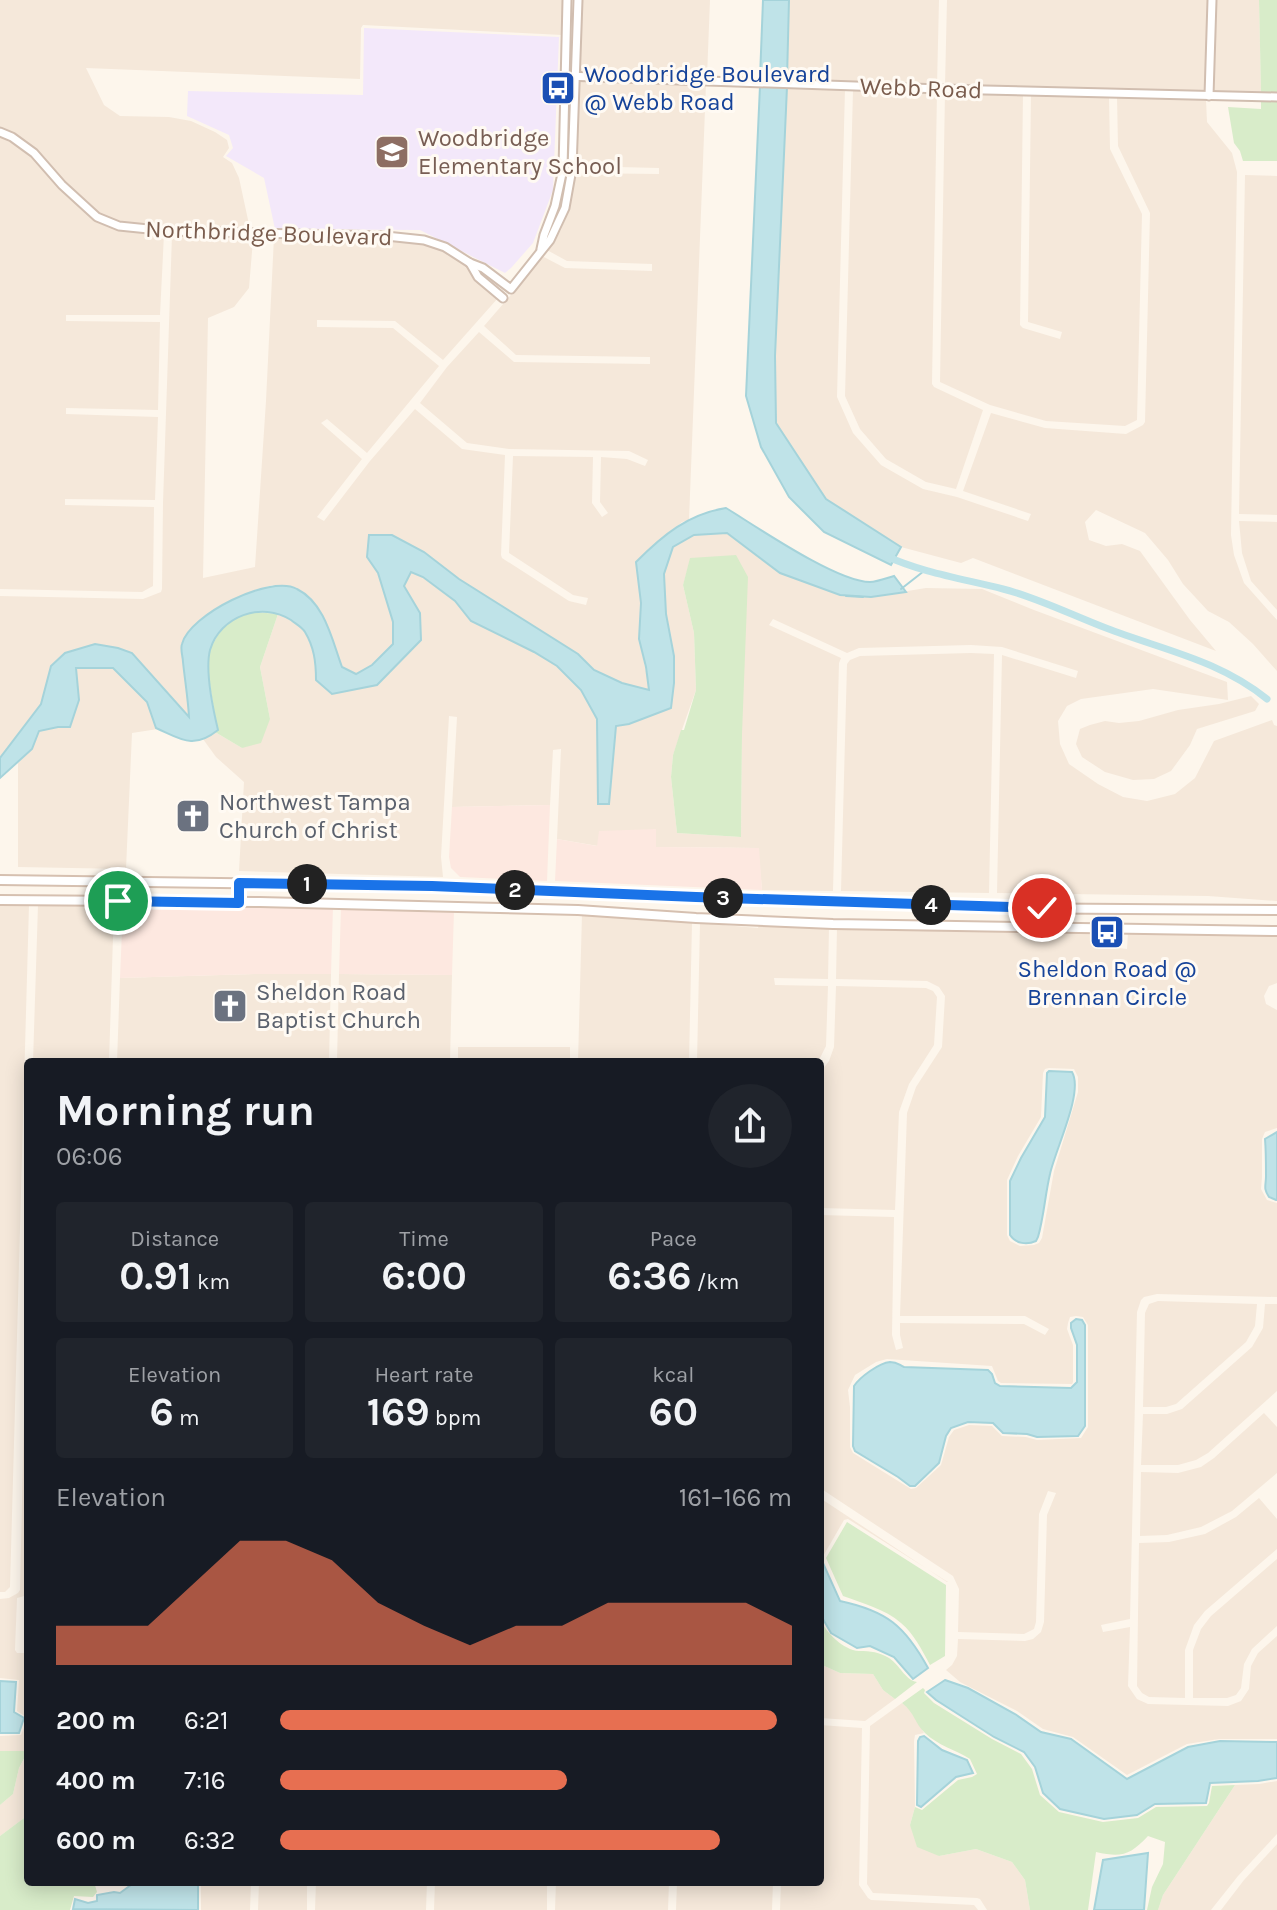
<!DOCTYPE html>
<html lang="en">
<head>
<meta charset="utf-8">
<style>
	body { margin:0; font-family:Karla,sans-serif; background:#20242c; color:#f1f3f6; height:100vh; display:flex; flex-direction:column; font-size:30px; white-space:nowrap }
	* { box-sizing:border-box; margin:0 }
	p { font-size:26px; color:#9ea1a6 }
	.icon { flex:none; width:44px; height:44px; fill:none; stroke:currentColor; stroke-width:2; stroke-linecap:round; stroke-linejoin:round }
	.map { position:relative; flex:1; overflow:hidden }
	.panel { position:absolute; left:24px; top:1058px; width:800px; height:828px; display:flex; flex-direction:column; background:#171b24; border-radius:8px; box-shadow:0 4px 20px #0003 }
	.panel>* { flex:none }
	.pin { position:absolute; display:grid; place-items:center; width:68px; height:68px; color:#fff; margin:-34px; border:4px solid #fff; border-radius:50%; box-shadow:0 2px 8px #0007 }
	.km { position:absolute; width:40px; height:40px; margin:-20px; border-radius:50%; background:#222; color:#fff; font-size:22px; line-height:40px; text-align:center }
	.round { display:grid; place-items:center; flex:none; width:84px; height:84px; border-radius:42px; background:#20242c }
	.overview { display:flex; align-items:center; justify-content:space-between; height:136px; padding:0 32px }
	h1 { font-size:44px; font-weight:700; line-height:60px }
	.figures { display:grid; grid-template-columns:repeat(3,1fr); gap:12px; height:136px; padding:8px 32px }
	.figures div { display:grid; align-content:center; border-radius:8px; background:#20242c; text-align:center }
	.figures b { font-size:40px; font-weight:700 }
	.figures small { font-size:22px; font-weight:400 }
	.figures p { font-size:22px }
	.chart { height:224px; padding:16px 32px }
	.chart p { display:flex; justify-content:space-between }
	.chart svg { width:100%; height:144px; margin-top:8px; fill:#e76f51; opacity:.7 }
	ul { padding:0 32px; list-style:none; font-size:26px }
	li { display:grid; grid-template-columns:128px 96px 1fr; align-items:center; height:60px }
	li i { height:20px; border-radius:10px; background:#e76f51 }
	.map>svg:first-child { display:block }
	.residential { fill:#f5e8da; fill-rule:evenodd }
	.commercial { fill:#fde8e0 }
	.education { fill:#f3e8fa }
	.green { fill:#d8ecc9 }
	.water { fill:#bfe3e8; stroke:#a5d3da; stroke-width:2 }
	.lines { fill:none; stroke-linecap:round; stroke-linejoin:round }
	.stream { stroke:#a5d3da; stroke-width:2 }
	.canal { stroke:#bfe3e8; stroke-width:7 }
	.tertiary-casing { stroke:#d1beb0; stroke-width:11 }
	.secondary-casing { stroke:#d6c0b0; stroke-width:12 }
	.tertiary { stroke:#fff; stroke-width:7 }
	.secondary { stroke:#fff; stroke-width:8 }
	.route-casing { stroke:#fff; stroke-width:16 }
	.route { stroke:#1a73e8; stroke-width:10 }
	.labels { text-anchor:middle; dominant-baseline:central; stroke-width:6; stroke-linejoin:round; paint-order:stroke }
	.transit-label { font-size:24px; fill:#164399; stroke:#fffaf3; text-anchor:start }
	.street-label { font-size:24px; fill:#7a5c4d; stroke:#fffaf3 }
	.education-label { font-size:24px; fill:#785e54; stroke:#fffaf3; text-anchor:start }
	.worship-label { font-size:24px; fill:#5b616d; stroke:#fffaf3; text-anchor:start }
</style>
</head>
<body>
<div class="map">
<svg width="1277" height="1910" viewBox="0 0 1277 1910">
	<rect width="100%" height="100%" fill="#fdf6ec"/>
	<!-- residential -->
	<g class="residential">
		<path d="M0,0h563l-1,35 -199,-10 -2,3 -1,51 -274,-11 18,37 16,11 49,1 22,4 24,11 12,8 2,8 -6,9 9,6 7,15 11,51 -81,-2 -49,-4 -20,-9 -35,-32 -28,-31 -23,-17 -14,-6z"/>
		<path d="M582,0h128l-3,77 -128,-4z"/>
		<path d="M789,0h150l-2,85 -150,-6z"/>
		<path d="M947,0h261l-2,93 -261,-8z"/>
		<path d="M1217,0h42l2,93h-47z"/>
		<path d="M579,81l127,3 -17,436 -7,2 -46,40 5,41 -2,36 11,51 -28,-7 -28,-13 -16,-16 -120,-75 -35,-27 -31,-17 -25,22 11,16 15,49v22l-21,21 -16,9 -14,-7 -69,-82 -20,6 -21,9 -51,45 9,74 -58,-66 -37,-9 -44,22 -10,38 -41,54v-162l143,3 18,-7 1,-3 1,-86 9,-268 80,1 1,4 -4,48 -15,19 -26,11 -5,260 52,-11 11,-166 8,-164 112,3 37,4 20,6 24,16 8,14 23,18 -55,62 -48,-39 -78,-1v7l76,1 46,38 -72,87 -40,-34 -6,4 41,36 -45,58 7,4 46,-60 45,-52 47,40 43,6 -4,100 1,3 67,43 17,4 2,-7 -15,-3 -64,-42 4,-97 80,1 -1,46 10,14 6,-4 -8,-11 1,-45 26,2 18,7 3,-6 -19,-9 -120,-2 -42,-6 -47,-40 27,-36 32,-35 35,30 136,2v-7l-134,-2 -32,-29 32,-37 26,-33 23,12 87,3v-7l-85,-3 -20,-11 14,-20 8,-21 7,-36 83,1v-6l-82,-2z"/>
		<path d="M787,87l58,2 -8,308 16,36 28,32 42,24 34,8 71,24 3,-7 -68,-23 28,-78 54,15 81,6 17,-9 2,-3 5,-209 -32,-67 -1,-49 89,3 1,22 25,31 5,19 -6,363 3,20 10,28 33,37v51l-24,-27 -24,-22 -21,-11 -25,-27 -15,-24 -23,-27 -49,-23 -11,12 4,18 17,6 16,-2 18,7 50,69 26,31 -243,-93 -12,5 -60,-16 -75,-48 -50,-76 -1,-67z"/>
		<path d="M853,90l84,2 -5,292 2,3 49,23 -27,79 -30,-7 -40,-23 -26,-30 -15,-33z"/>
		<path d="M945,92l78,2 -3,231 3,3 37,11 2,-7 -34,-10 3,-228 78,3 1,52 32,65 -5,206 -12,6 -79,-5 -56,-16 -50,-23z"/>
		<path d="M0,136l10,4 21,16 28,31 37,33 23,10 45,4 -4,81h-94v6l94,1 -2,88 -92,-2v6l92,3 -3,83 -90,-1v6l89,2 -1,79 -11,6 -142,-3z"/>
		<path d="M1245,175l32,1v339l-38,-1z"/>
		<path d="M1239,521l38,1v88l-26,-29 -9,-28z"/>
		<path d="M728,533l52,40 91,24 55,-9 56,1 52,21 193,72 1,18 -75,-11 -72,10 -14,7 -9,15 2,23 9,20 29,20 25,13 24,4 28,-7 20,-16 19,-37 58,-21 2,5 3,1v175l-69,-5 -211,-3 5,-238 74,23 2,-7 -76,-24 -31,-2 -112,3 -12,5 -74,-34 -4,6 72,33 -2,5 -6,228 -71,-1 -4,-42 -103,-1v-18l-57,17 -41,-7 4,-90 -8,1 -3,55 -98,2 5,-90 -8,-1 -8,141 2,20 -204,-6 5,-89 -28,-25 -13,-18 12,-7 27,16 28,-29 -10,-52 18,-53 7,2 19,13 12,29v21l15,15 46,-9 44,-45 -10,-43 -7,-11 7,-14 12,5 32,24 16,20 63,31 23,14 24,24 16,29 1,84 18,-77 13,-2 42,-16 3,-52 -8,-42 -2,-40 9,-27 21,-12zM691,558l51,176 -1,103 -64,-4 -6,-56 2,-22 23,-65 -2,-57 -11,-48z"/>
		<path d="M971,653l23,1 -5,239 -148,-2 6,-227 3,-4 10,-4z"/>
		<path d="M76,668h37l35,34 8,25 2,2 -26,4 -6,136 -108,-2v-104l14,-14 7,-18 19,-4 21,-27z"/>
		<path d="M1251,696l8,8 -4,7 -58,18 -7,16 -19,26 -17,8 -21,1 -28,-8 -23,-15 -6,-13 4,-15 10,-4 15,-4 14,2 20,-2 39,-11 41,-6z"/>
		<path d="M0,905h29l-19,682 -5,5h-5z"/>
		<path d="M38,905l76,1 -5,156h-76z"/>
		<path d="M582,914l110,9 -3,139h-111z"/>
		<path d="M700,923l58,5 1,-4 70,3 -1,52 -54,-1 1,7 53,1 -2,60 -8,16h-121z"/>
		<path d="M837,927l283,5 -1,16 8,1 1,-17 149,3v48l-8,3 -5,10 2,8 11,6v118l-12,4 -3,7v38l-1,12 6,11 10,3v94l-120,-3 -13,3 -3,3 -4,12 -7,307 -29,6 2,7 27,-5 -2,59 9,13 11,5 80,2 13,-5 8,-12 2,-23 7,-13 19,-17v103h-58l-32,5 -60,31 -54,-38 -30,-8 -26,-18 -57,-29 -14,-12 6,-5 5,-9 1,-17 67,2 8,-2 8,-7 3,-10 3,-107 9,-22 -8,-2 -9,23 -3,108 -2,7 -10,5 -66,-2 1,-43 -6,-13 -133,-88v-273l74,2 -2,118 4,15 7,-2 -3,-13v-12l124,1 21,11 4,-6 -24,-13h-125l7,-203 9,-26 26,-40 3,-51 -6,-9 -12,-6 -91,-2zM1049,1068l25,1 4,8v15l-24,79 -12,67 -3,5 -5,2 -14,1 -10,-5 -3,-6v-55l11,-24 23,-39 2,-44 2,-4zM1076,1316l7,1 5,8v102l-7,11 -44,2 -11,-3 -24,-1 -10,-10 -23,-1 -15,5 -5,7 -8,28 -25,23 -5,1 -58,-36 -3,-6v-40l-2,-17 7,-15 21,-13 11,-3 105,7 6,15 3,2 71,1 1,-2v-37l-6,-16 1,-6 2,-6z"/>
		<path d="M255,974h76l-2,88h-212l3,-84z"/>
		<path d="M339,974l113,1 -2,87h-113z"/>
		<path d="M836,986l90,2 7,3 4,6 -3,48 -25,39 -10,28 -4,98 -75,-2v-135l9,-12 5,-14z"/>
		<rect x="458" y="1047" width="112" height="15"/>
		<path d="M28,1239v356l-11,3 -2,52 2,3h11v98h-28v-15l21,-1 7,-17 -11,-7 2,-31 -19,-2v-79l9,-1 9,-5 2,-3z"/>
		<path d="M1158,1301l99,3 -2,22 -9,16 -70,62 -10,3h-23l2,-94 4,-9z"/>
		<path d="M1265,1304h12v87l-69,62 -12,7 -18,5h-37l2,-51h24l15,-5 70,-62 11,-19z"/>
		<path d="M1264,1413l13,14v46l-45,38 -31,16 -34,8 -27,1 1,-64 37,1 23,-6 13,-9z"/>
		<path d="M820,1498l127,84h1l-100,-63 -4,1 -22,38 -2,-2z"/>
		<path d="M1259,1498l18,21v30l-72,62 -11,14 -9,25v48l-36,-1 -7,-4 -5,-7 2,-143 30,-1 36,-8 31,-17z"/>
		<path d="M1277,1559v67l-25,23 -8,15 -3,24 -5,7 -9,3h-34v-48l8,-21 10,-13z"/>
		<path d="M820,1664l20,9 33,1 10,16 12,9 -30,22 -45,-3z"/>
		<path d="M902,1703l9,7 13,23 -9,2 -1,6 1,66 -5,18 29,31 37,-7 36,13 13,18 5,30h-43l-7,-11 -3,-1 -104,-5 -6,-9 3,-158z"/>
		<path d="M820,1725l42,3 -3,157 9,13 3,2 103,5 4,5h-198l1,-28h39z"/>
		<path d="M28,1752v63l-28,21v-31l13,-11 6,-26z"/>
		<path d="M1277,1781v53l-39,42 -27,34h-53l5,-15 72,-110 24,-1z"/>
		<path d="M1277,1844v66h-56l23,-30z"/>
		<path d="M201,1882h50l-1,28h-49z"/>
		<path d="M259,1882h48v28h-49z"/>
		<path d="M316,1882h111l-1,28h-111z"/>
		<path d="M435,1882h112v28h-113z"/>
		<path d="M556,1882h113l-1,28h-113z"/>
		<path d="M677,1882h96l-1,28h-96z"/>
	</g>
	<!-- commercial -->
	<g class="commercial">
		<path d="M550,805l-3,76 -87,-4 -9,-9 -2,-11 3,-50z"/>
		<path d="M656,829v18l103,1 3,42 -207,-9 2,-42 40,7 2,-15z"/>
		<path d="M123,906l101,3 42,-3 67,1 -2,67h-76l-135,4z"/>
		<path d="M341,908l113,2 -2,65 -113,-1z"/>
	</g>
	<!-- education -->
	<path class="education" d="M364,28l195,9 -6,153 -20,53 -22,25 -6,5 -85,-43 -145,-1 -11,-51 -38,-22 7,-8 -4,-13 -42,-19 1,-25 175,4z"/>
	<!-- green -->
	<g class="green">
		<path d="M1259,0h18v93h-16z"/>
		<path d="M1261,100l16,1v60h-34l-3,-10 -6,-8 -6,-36 33,2z"/>
		<path d="M736,555l12,22 -6,157 -1,103 -64,-4 -6,-56 2,-22 8,-25h3l12,-40 -2,-57 -11,-48 7,-27z"/>
		<path d="M255,612l23,2 -18,53 10,52 -9,24 -19,5 -27,-16 2,-3 -10,-63 4,-19 10,-17 13,-12z"/>
		<path d="M847,1522l99,63 -1,71 -15,9c-8,-15 -16,-31 -29,-42 -16,-14 -39,-20 -58,-27l-17,-38z"/>
		<path d="M820,1620c7,13 23,30 39,31 12,0 20,1 30,7 11,7 16,22 28,24l-22,17 -12,-9 -10,-16 -33,-1 -20,-9z"/>
		<path d="M923,1688l2,2 -1,3 10,10 58,36 29,15 11,15 8,26 19,17 44,10 35,-4 18,-11 51,-1 2,-3 3,-17 23,-1 -72,110 -5,15h-11l5,-23 11,-23 2,-22 -17,-6c-18,19 -26,22 -52,16l-8,58h-58l-5,-30 -13,-18 -36,-13 -37,7 -22,-9 -7,-22 5,-18 7,3 36,-30 14,-3 5,-3 -7,-15c-14,-9 -33,-14 -45,-26 -10,-9 -10,-20 -23,-30z"/>
		<path d="M0,1751h28l-9,17 -6,26 -13,11z"/>
		<path d="M28,1815v67h66l3,10 -4,5 -19,-1 -4,14h-70v-74z"/>
	</g>
	<!-- water -->
	<g class="water">
		<path d="M763,0h26l-2,79 -27,-1z"/>
		<path d="M760,86l27,1 -12,269 1,67 50,76 75,48 -10,18 -67,-33 -35,-35 -28,-50 -15,-51z"/>
		<path d="M726,508c31,19 111,74 144,74 7,0 17,-4 24,-6l12,16 -35,5 -31,-2 -60,-22 -53,-40 -33,2 -21,12 -9,27 2,40 8,42v27l-3,25 -42,16 -13,2 -7,78h-11l-1,-85 -16,-29 -24,-24 -23,-14 -63,-31 -16,-20 -32,-24 -12,-5 -7,14 16,27 1,27 -44,45 -45,9 -16,-14c0,-18 -2,-33 -11,-48 -3,-5 -9,-8 -14,-12 -29,-19 -71,-4 -81,30 -5,20 3,59 8,80 -25,20 -37,9 -62,-2l-9,-26 -34,-34h-37l3,32 -9,27h-12l-19,4 -7,18 -32,29v-20l41,-54 10,-38 14,-13 30,-9 23,4 14,5 57,64c-1,-18 -4,-36 -6,-55 0,-5 -3,-13 -1,-18 7,-29 88,-70 115,-55 28,14 35,51 45,78l14,7 16,-9 21,-21v-22l-15,-49 -11,-16 2,-22h23l32,17 35,27 119,75 16,16 28,13 27,7 -3,-23 -7,-28 2,-36 -5,-41c27,-27 52,-48 90,-54z"/>
		<path d="M1049,1071l23,1c12,20 -17,78 -22,102 -5,21 -6,42 -12,63l-2,4c-9,4 -20,3 -26,-6v-54l11,-23 24,-41 2,-44z"/>
		<path d="M1277,1132v68h-1l-7,-3c-6,-9 -3,-11 -3,-21 0,-12 0,-25 -1,-37z"/>
		<path d="M1076,1319l6,1 3,5v101l-7,10 -41,1 -10,-3 -24,-1 -10,-10 -25,-1 -17,6 -5,8 -7,27 -24,23h-5l-12,-9 -43,-26 -2,-5 1,-60c6,-9 25,-23 36,-24 7,0 8,2 14,5l84,3 4,4 3,9 5,3 71,2 6,-6v-37l-6,-17v-5z"/>
		<path d="M820,1560l3,3 17,38c47,10 65,25 88,67l-15,11 -19,-22 -24,-11 -13,2 -26,-15 -11,-19z"/>
		<path d="M945,1680l23,8 47,26 26,18 30,7 56,40 61,-32 32,-6 57,1v36l-19,3 -48,2 -4,20 -51,1 -18,11 -33,4 -44,-10 -17,-16 -8,-26 -11,-15 -30,-15 -58,-37 -9,-8z"/>
		<path d="M0,1681l16,1 -2,30 10,6 -5,15h-19z"/>
		<path d="M924,1736l18,14 25,10 6,13 -17,4 -35,30 -4,-2 1,-64 2,-4z"/>
		<path d="M1148,1853l-4,57h-50l9,-50z"/>
		<path d="M135,1882h35l18,3 10,-3v28l-125,-1 2,-10 13,4 9,-2v-6l17,-3 6,1z"/>
	</g>
	<g class="lines">
		<!-- stream -->
		<g class="stream">
			<path d="M901,589l23,-18"/>
			<path d="M846,596l17,1"/>
		</g>
		<!-- canal -->
		<path class="canal" d="M886,556c37,17 78,23 117,33 33,8 71,27 103,39 57,22 113,32 161,71"/>
		<!-- tertiary casing -->
		<g class="tertiary-casing">
			<g id="tertiary">
				<path d="M565,76l376,13 336,8"/>
				<path d="M1209,96l3,-96"/>
				<path d="M0,132l12,5 22,16 28,32 35,32 22,9 49,5 218,5 38,4 21,7 25,16 13,5 28,21 39,-49 15,-32 7,-39 6,-169"/>
				<path d="M541,249l3,-14 11,-29 8,-37 4,-169"/>
				<path d="M470,263l8,14 25,21"/>
			</g>
		</g>
		<!-- secondary casing -->
		<g class="secondary-casing">
			<g id="secondary">
				<path d="M0,880l432,6 565,22 280,2"/>
				<path d="M0,900l260,2 198,5 120,3 118,8 137,6 444,7"/>
			</g>
		</g>
		<!-- tertiary -->
		<use href="#tertiary" class="tertiary"/>
		<!-- secondary -->
		<use href="#secondary" class="secondary"/>
	</g>
	<g class="lines">
		<!-- route casing -->
		<g class="route-casing">
			<path id="route" d="M118,901l121,2v-20l193,3 264,11 346,11"/>
		</g>
		<!-- route -->
		<use href="#route" class="route"/>
	</g>
	<!-- icons -->
	<defs>
		<g id="bus-square" transform="scale(1.8)"><rect x="-9" y="-9" width="18" height="18" rx="4" fill="#1a4fb4" stroke="#fffaf3"/><path d="M-5-6H5V4H4V6H2V4H-2V6H-4V4H-5ZM-3.5-4V0h7V-4ZM-3.5 1.2v1.5H-2V1.2ZM2 1.2v1.5H3.5V1.2Z" fill="#fff"/></g>
		<g id="school-square" transform="scale(1.8)"><rect x="-9" y="-9" width="18" height="18" rx="4" fill="#8d6e63" stroke="#fffaf3"/><path d="M0-5L7-2L0 1L-7-2ZM-4 1L0 2.5L4 1V4Q0 6-4 4Z" fill="#fff"/></g>
		<g id="church-square" transform="scale(1.8)"><rect x="-9" y="-9" width="18" height="18" rx="4" fill="#6b7280" stroke="#fffaf3"/><path d="M-1.2-6h2.4v3.5h3.3v2.4h-3.3V6h-2.4V-.1h-3.3v-2.4h3.3Z" fill="#fff"/></g>
	</defs>
	<g fill-rule="evenodd">
		<use href="#bus-square" x="558" y="88"/>
		<use href="#school-square" x="392" y="152"/>
		<use href="#church-square" x="193" y="816"/>
		<use href="#bus-square" x="1107" y="932"/>
		<use href="#church-square" x="230" y="1006"/>
	</g>
	<g class="labels">
		<!-- transit labels -->
		<g class="transit-label">
			<text x="584" y="74">Woodbridge Boulevard<tspan x="584" dy="28">@ Webb Road</tspan></text>
			<text x="1107" y="969" text-anchor="middle">Sheldon Road @<tspan x="1107" dy="28">Brennan Circle</tspan></text>
		</g>
		<!-- street labels -->
		<g class="street-label">
			<text transform="translate(921 88) rotate(2)">Webb Road</text>
			<text transform="translate(269 233) rotate(2)">Northbridge Boulevard</text>
		</g>
		<!-- education labels -->
		<g class="education-label">
			<text x="418" y="138">Woodbridge<tspan x="418" dy="28">Elementary School</tspan></text>
		</g>
		<!-- worship labels -->
		<g class="worship-label">
			<text x="219" y="802">Northwest Tampa<tspan x="219" dy="28">Church of Christ</tspan></text>
			<text x="256" y="992">Sheldon Road<tspan x="256" dy="28">Baptist Church</tspan></text>
		</g>
	</g>
</svg>
<div class="pin" style="left:118px;top:901px;background:#1e9e55"><svg class="icon" aria-label="arrive" viewBox="0 0 24 24"><path d="M6 21V4h12l-3 4 3 4H6"/></svg></div>
<div class="pin" style="left:1042px;top:908px;background:#d93025"><svg class="icon" aria-label="check" viewBox="0 0 24 24"><path d="M5 12l5 5 9-10"/></svg></div>
<b class="km" style="left:307px;top:884px">1</b>
<b class="km" style="left:515px;top:890px">2</b>
<b class="km" style="left:723px;top:898px">3</b>
<b class="km" style="left:931px;top:905px">4</b>
<section class="panel">
<div class="overview"><div><h1>Morning run</h1><p>06:06</p></div><a class="round"><svg class="icon" aria-label="share" viewBox="0 0 24 24"><path d="M12 15V3M7 8l5-5 5 5M5 13v7h14v-7"/></svg></a></div>
<div class="figures">
<div><p>Distance</p><b>0.91<small> km</small></b></div>
<div><p>Time</p><b>6:00</b></div>
<div><p>Pace</p><b>6:36<small> /km</small></b></div>
</div>
<div class="figures">
<div><p>Elevation</p><b>6<small> m</small></b></div>
<div><p>Heart rate</p><b>169<small> bpm</small></b></div>
<div><p>kcal</p><b>60</b></div>
</div>
<div class="chart"><p><span>Elevation</span>161–166 m</p>
<svg viewBox="0 0 160 44" preserveAspectRatio="none"><path d="M0 44V32L10 32L20 32L30 19L40 6L50 6L60 12L70 25L80 32L90 38L100 32L110 32L120 25L130 25L140 25L150 25L160 32V44z"/></svg>
</div>
<ul>
<li><b>200 m</b>6:21<i style="width:97%"></i></li>
<li><b>400 m</b>7:16<i style="width:56%"></i></li>
<li><b>600 m</b>6:32<i style="width:86%"></i></li>
</ul>
</section>
</div>
</body>
</html>
